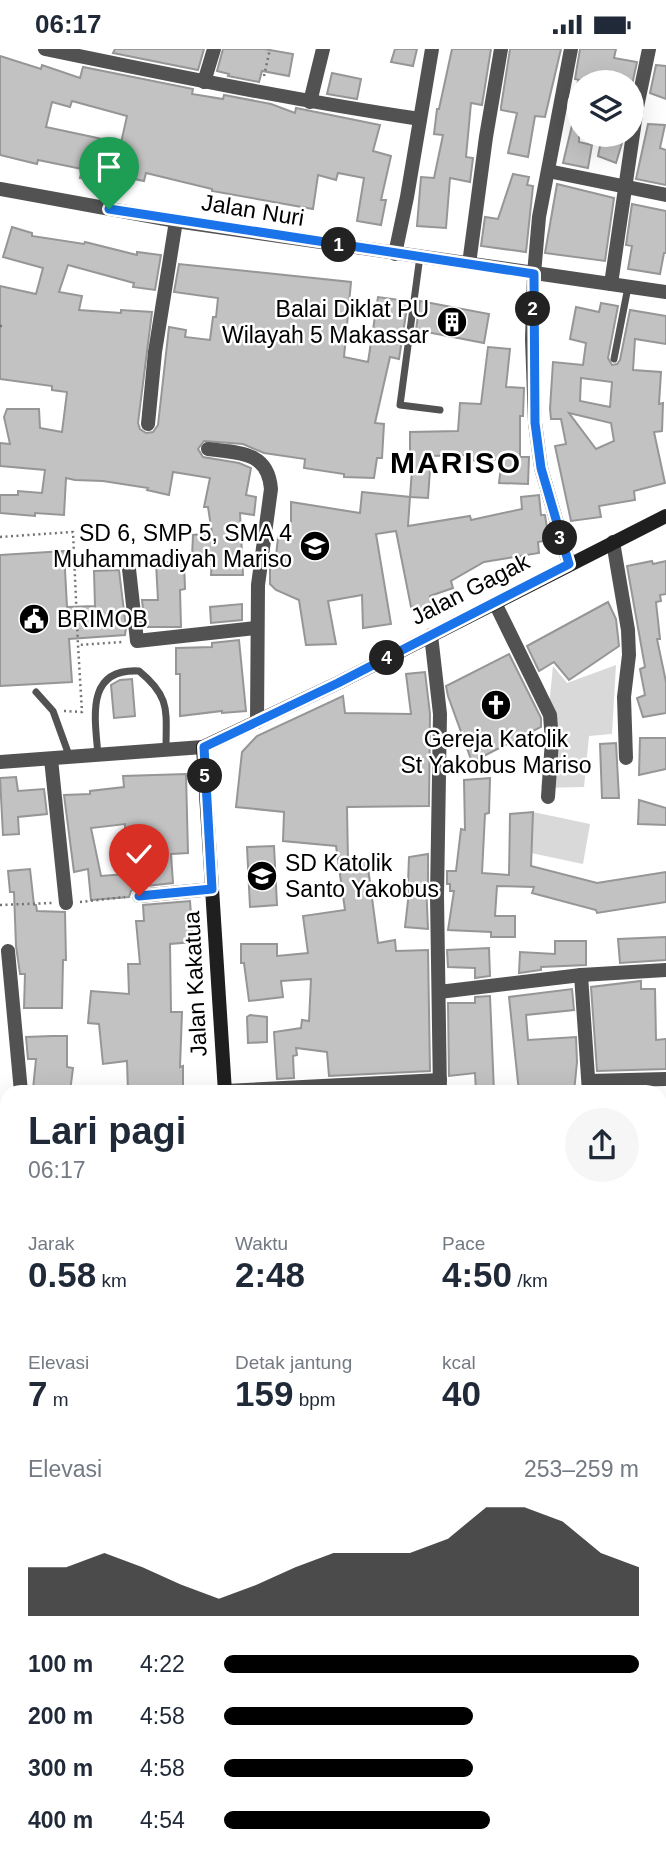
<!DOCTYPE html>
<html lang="id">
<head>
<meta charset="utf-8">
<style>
	body { margin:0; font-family:Arial,sans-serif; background:#f6f6f7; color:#1f2937; height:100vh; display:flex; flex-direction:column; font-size:26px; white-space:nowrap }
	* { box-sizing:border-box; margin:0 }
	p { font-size:23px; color:#747a83 }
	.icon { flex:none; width:38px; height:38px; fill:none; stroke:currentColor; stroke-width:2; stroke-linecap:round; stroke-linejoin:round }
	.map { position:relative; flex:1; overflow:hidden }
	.drawer { position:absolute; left:0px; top:1036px; width:667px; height:777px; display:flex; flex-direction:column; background:#fff; border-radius:21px 21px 0 0; box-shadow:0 7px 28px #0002 }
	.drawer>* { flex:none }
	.controls { position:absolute; left:567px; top:21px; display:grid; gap:14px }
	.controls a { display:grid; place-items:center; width:77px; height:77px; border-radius:50%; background:#fff; box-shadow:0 7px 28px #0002; font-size:35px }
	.pin { position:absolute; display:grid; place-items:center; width:60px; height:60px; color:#fff; margin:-72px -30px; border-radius:50% 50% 50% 0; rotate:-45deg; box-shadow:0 0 7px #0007 }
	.pin .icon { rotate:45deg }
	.km { position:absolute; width:35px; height:35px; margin:-18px; border-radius:50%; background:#222; color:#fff; font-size:19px; line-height:35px; text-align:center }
	.round { display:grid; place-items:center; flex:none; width:74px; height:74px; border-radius:37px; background:#f6f6f7 }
	.head { display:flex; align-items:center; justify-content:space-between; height:119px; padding:0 28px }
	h1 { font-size:38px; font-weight:600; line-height:52px }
	.stats { display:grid; grid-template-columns:repeat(3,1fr); gap:10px; height:119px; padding:7px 28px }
	.stats div { display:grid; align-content:center }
	.stats b { font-size:35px; font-weight:600 }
	.stats small { font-size:19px; font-weight:400 }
	.stats p { font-size:19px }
	.chart { height:196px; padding:14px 28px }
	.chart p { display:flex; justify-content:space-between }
	.chart svg { width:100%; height:126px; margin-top:7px; fill:#000; opacity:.7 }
	ul { padding:0 28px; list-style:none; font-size:23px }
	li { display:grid; grid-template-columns:112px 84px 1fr; align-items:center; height:52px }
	li i { height:18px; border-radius:9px; background:#000 }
	.status { display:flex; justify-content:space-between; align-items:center; height:49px; padding:0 35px; background:#fff; direction:ltr }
	.status svg { height:19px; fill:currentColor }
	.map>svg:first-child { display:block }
	.garden { fill:#d9d9d9 }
	.building { fill:#c2c2c2; stroke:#969696; stroke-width:2; fill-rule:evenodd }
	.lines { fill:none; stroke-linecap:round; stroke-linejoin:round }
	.path { stroke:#747474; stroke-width:2.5; stroke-dasharray:2 3.5; stroke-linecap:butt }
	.service { stroke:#525252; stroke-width:7 }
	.minor { stroke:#525252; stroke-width:14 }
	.tertiary { stroke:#525252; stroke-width:14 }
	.secondary { stroke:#1f1f1f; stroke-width:14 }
	.route-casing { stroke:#fff; stroke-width:14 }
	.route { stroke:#1a73e8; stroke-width:9 }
	.labels { text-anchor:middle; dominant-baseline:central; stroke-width:5; stroke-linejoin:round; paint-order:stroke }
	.street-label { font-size:23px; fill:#000; stroke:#fff }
	.poi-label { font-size:23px; fill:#000; stroke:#fff; text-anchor:end }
	.district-label { font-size:30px; font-weight:bold; letter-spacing:2px; fill:#000; stroke:#fff }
</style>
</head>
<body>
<div class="status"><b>06:17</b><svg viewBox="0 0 49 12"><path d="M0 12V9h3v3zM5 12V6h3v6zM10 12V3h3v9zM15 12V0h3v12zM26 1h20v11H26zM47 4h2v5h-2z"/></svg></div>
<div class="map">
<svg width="666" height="1813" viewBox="0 0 666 1813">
	<rect width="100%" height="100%" fill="#fff"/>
	<!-- garden -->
	<g class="garden">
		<path d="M616,616l-4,69 -23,2 -5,51 -43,1 12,-122 14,17z"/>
		<path d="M533,763l57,12 -7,40 -52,-11z"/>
		<path d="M666,1454v359h-135l3,-7h126v-349z"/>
	</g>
	<!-- building -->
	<g class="building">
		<path d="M115,0h89l-6,21 -85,-17z"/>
		<path d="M223,0h41l29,5 -4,22 -27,-5 -3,11 -31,-6 1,-2 -12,-3z"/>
		<path d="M395,0h22l-4,17 -22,-4z"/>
		<path d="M452,0h39l-9,56 -11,-2 -5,54 7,1 -3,24 -20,-4 -4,50 -29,-2 4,-49 13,1 9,-43 -9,-1 3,-25h2z"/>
		<path d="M510,0h51l-16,68 -10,-1 -7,41 -20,-4 9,-40 -16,-3v-3z"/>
		<path d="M580,0h36l-2,9 23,4 -5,23v-3h-54l1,-2 -4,-1z"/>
		<path d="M0,7l41,13 1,-4 38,13 3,-11 110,22 -1,5 31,5 1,-4 47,9 24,9 1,-5 84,17 -7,26 18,5 -10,44h5l-5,25 -24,-4 7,-43 -26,-5 -2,7 -18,-5 -5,34 -101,-18v-2l-66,-16 -2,8 -39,-8 -2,9 -23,-4 2,-9 -44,-9 -1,4 -37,-9zM72,52l55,15 -6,27 -75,-16 6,-25 18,5z"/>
		<path d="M656,16l10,1v33l-16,-6z"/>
		<path d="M332,24l29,6 -4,20 -30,-5z"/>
		<path d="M574,68h5v25l13,3 -4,23 -25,-5z"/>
		<path d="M648,75l17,1 -5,23 6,2v35l-30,-6z"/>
		<path d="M602,87l20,7 -6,20 -18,-7z"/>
		<path d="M513,125l16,3 -2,8 6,1 -7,66 -45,-6 4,-29 13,2z"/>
		<path d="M557,135l57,14 -9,63 -60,-8z"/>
		<path d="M632,155l34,7v42h-2l-4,21 -32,-5 4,-23 -6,-1z"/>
		<path d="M12,178l20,6v3l52,8 1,-2 52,13v-3l24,3 -6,35 -22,-3 1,-4 -66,-18 -9,27 23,4 -3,14 42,3v-3l31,2 -14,111 2,6 6,4 7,-1 5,-7 11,-98 17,3 -1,7 25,3 3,-23h3l2,-19 -44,-6 5,-28 172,18 -7,75 24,5 10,-65 30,4 -9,58 -9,-2 -15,66 9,1 -2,34h-5l-3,20 -30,-1v-3l-40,-6 1,-9 -41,-6 -21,-9 -39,-3 -6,8 5,8 36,6 12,5 -5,27 10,2 -2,18 -14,-2 3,62h-32l1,-15 -20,-3 1,-22 19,-2 -4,-26h-4l6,-29 -37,-6 -4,23 -22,-5 1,-2 -45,-7 -28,-1 -9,-2 -2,37 -29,-2v3l-35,-3v-18h18v-4l24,2 3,-23 -45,-4v-23l10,1 -6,-27 3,-8h32l1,19 22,4 5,-40 -15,-2v-4l-52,-7v-93l36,8 7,-26 -40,-11z"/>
		<path d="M420,252l69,13 -5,29 -68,-13z"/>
		<path d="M601,254l17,3 -10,52 4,7 5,-1 3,-4 10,-50 36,6v28l-31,-5 -2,31 28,2 -2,32 4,-1 -1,28 -8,1 11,51 -31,8 1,9 -36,6 2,11 -30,4 -16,-75 11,-2 -5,-25h-10l-1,-10 3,-47 30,3 3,-22 -16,-4 6,-32 23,5zM581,329l31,4 -2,25 -30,-6zM569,364l42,10 3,18 -18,8z"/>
		<path d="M488,298l22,2 -4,38 18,1 -1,28h-3v41h9l-1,27 -29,-1 3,-24 -36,2v-6l-35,1 -3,42 -18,-1 3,-41h-3v-24l48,-1 2,-28 21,1z"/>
		<path d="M362,443l48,5 -2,29 62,-10 1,4 51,-11 -1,-12 18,-2 2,20h4l4,25 -11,2 1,11 -55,9 -33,19 2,7 -23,8 3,14 -12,2 -2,-6 -8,1 -15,-76 -20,3 15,90 -28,4 -1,-33 -34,6 8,43 -30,1 -7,-45 -23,-10 -6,-6v-16l5,-3 3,-28 13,-10v-25l69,11z"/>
		<path d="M64,502l3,56 28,-1 -1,-35 25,-1 7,58 -1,7 -56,4 3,43 -72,4v-131z"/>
		<path d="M184,512l1,28 -5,1 1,37h-36l-3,-27h16l-2,-37z"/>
		<path d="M652,512l1,3 13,-3v33l-6,1 1,6 -5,1 4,37h-3l9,43v31l-23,4 -6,-19 8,-3 -5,-26 5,-2 -18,-101z"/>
		<path d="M608,553l8,17 3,27 -50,34 -15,-18 -15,9 -12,-25z"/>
		<path d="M242,555v16l-31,3 -1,-16z"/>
		<path d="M239,591l7,71 -24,2v-2l-42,5v-42h-4v-26l36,-1v-4z"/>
		<path d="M509,605l32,64v9l-69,35 -24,-66 -2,-10z"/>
		<path d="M425,623l5,42 -1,92 -82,1 1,55 19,-2 11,83 17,-3 1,11 32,-1 2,121 -101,5 -2,-24 -31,-4 1,7 -4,1 1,22 -17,1 -3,-47 27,-4 1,-8 7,1 2,-42 -30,2 2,16 -34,4 -5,-38h-3v-19h36v12l31,-3 -5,-37 42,-6 -9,-64 -53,-5 1,-29 -48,-5 6,-55 15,-16 86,-40 2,17 66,1 -5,-40z"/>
		<path d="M132,630l3,37 -21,2 -3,-33 9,-5z"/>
		<path d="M640,689h26v31l-27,6z"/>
		<path d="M616,694l3,55h-17l-2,-54z"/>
		<path d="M186,725l2,79 -17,1 2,29 -36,4 -6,4 -2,6 -38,3 -3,-31 -14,3 -10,-77 26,-1v-3l34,-4 -1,-11zM125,775l1,50 -25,2 -10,-48z"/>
		<path d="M16,728l2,14 26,-2 3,25 -29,3 1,17 -16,1 -3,-57z"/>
		<path d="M490,729l-1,35 -4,1 -3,59 27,2 1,-61 23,-2 -2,54 66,17 69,-11v30l-69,11 -1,-3 -64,-17 2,-6 -37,-1 -2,30h20v21h-24v-5l-43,-2 6,-39h-4v-7h-3v-13h9l5,-42 4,1 -1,-50z"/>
		<path d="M639,751l27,8v17l-28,-1z"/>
		<path d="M274,797l3,59 -27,2 -3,-60z"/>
		<path d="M428,805v29h-2l2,46 -23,-2 5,-44h-2l1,-26z"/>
		<path d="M30,820l4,36h2l1,6 28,1 1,48h-3l-1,48h-38l1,-34h-5l-4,-28 -2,-54h-4l-2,-21z"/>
		<path d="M190,852l3,41 -23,2 1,68h11l-2,55 3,-1v26h-55l-1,-31 -24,3 -4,-40 -11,-1 3,-32 38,3 -1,-30h12l-4,-43h8l-1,-16z"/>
		<path d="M666,888v23l-46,3 -2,-24z"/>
		<path d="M555,892h31v24l-45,2v3l-22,3 1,-21 35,2z"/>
		<path d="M489,899l1,28 -15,2v-10l-27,-1 -1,-17z"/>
		<path d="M641,932v8h14l1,51 10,-1v30l-69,2 -6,-84z"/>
		<path d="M572,940l2,21 -48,5 2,25 48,-3 1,25 -3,30h-55l-10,-95z"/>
		<path d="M490,947l4,96h-18l-1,-19 -26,3 -1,-73h27v-6z"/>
		<path d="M250,966l17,2v25l-19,1 -1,-26z"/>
		<path d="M52,987h15v31l6,1 -3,24 -37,-3 3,-30h-8l-2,-22z"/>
	</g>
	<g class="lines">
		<!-- path -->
		<g class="path">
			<path d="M264,27l6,-27"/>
			<path d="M0,277h2"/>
			<path d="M0,488l73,-5 5,113"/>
			<path d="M64,662l18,1 -4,-67 45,-3"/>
			<path d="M80,853l45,-5"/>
			<path d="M0,856l52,-2"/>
			<path d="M0,1057h7"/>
		</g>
		<!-- service -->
		<g class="service">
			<path d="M420,207l-20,149 40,5"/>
			<path d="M614,310l14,-72"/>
			<path d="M36,643l17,19 17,47"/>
			<path d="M98,706c-3,-37 -13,-87 41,-84 32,26 27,40 27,78"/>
			<path d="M0,1708h7"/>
			<path d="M660,1802l6,-13"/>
			<path d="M654,1813l4,-7"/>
		</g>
		<!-- minor -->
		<g class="minor">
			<path d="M45,0c125,26 249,51 375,70"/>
			<path d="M204,33l10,-33"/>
			<path d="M310,53l13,-53"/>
			<path d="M548,122l118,24"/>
			<path d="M395,205l12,-57 25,-148"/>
			<path d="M469,215l17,-127 15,-88"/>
			<path d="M611,235l26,-177 12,-58"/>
			<path d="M148,375l7,-72 21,-131"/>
			<path d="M208,400c31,4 60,2 63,40l-13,96 -1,137"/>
			<path d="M613,493l15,88 1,25 -5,42 2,61"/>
			<path d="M569,515l-28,-96 -6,-45 -3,-84 2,-65 5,-57 32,-168"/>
			<path d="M129,520l8,72 119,-13"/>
			<path d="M495,554l55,112 2,26 -4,56"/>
			<path d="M431,586l9,79 -3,182 3,196"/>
			<path d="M51,710l15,144"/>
			<path d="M139,847l73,-7"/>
			<path d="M8,902l13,141"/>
			<path d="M581,926l8,117"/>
			<path d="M439,943l142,-17 85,-5"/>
			<path d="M589,1032l77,-2"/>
			<path d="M225,1042l215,-11"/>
			<path d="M0,1278l6,-120"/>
			<path d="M0,1335l7,1"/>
			<path d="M0,1420h7"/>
			<path d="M0,1528l7,-1"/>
			<path d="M0,1697l7,1"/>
			<path d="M318,1813l3,-5 8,-2"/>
			<path d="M491,1813l3,-7"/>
		</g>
		<!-- tertiary -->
		<g class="tertiary">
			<path d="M0,140l176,32 490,71"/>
			<path d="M0,713l203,-15"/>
		</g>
		<!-- secondary -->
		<g class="secondary">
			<path d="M225,1043l-22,-345 135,-64 328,-167"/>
			<path d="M0,1157l7,1"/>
			<path d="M660,1192h6"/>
			<path d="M243,1806v7"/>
		</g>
	</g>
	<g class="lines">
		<!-- route casing -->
		<g class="route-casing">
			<path id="route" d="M109,160l425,65 1,149 6,45 28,96 -231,119 -134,64 8,142 -73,7"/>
		</g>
		<!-- route -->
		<use href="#route" class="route"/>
	</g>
	<!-- icons -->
	<defs>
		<g id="building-disc" transform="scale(1.575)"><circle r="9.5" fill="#000" stroke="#fff"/><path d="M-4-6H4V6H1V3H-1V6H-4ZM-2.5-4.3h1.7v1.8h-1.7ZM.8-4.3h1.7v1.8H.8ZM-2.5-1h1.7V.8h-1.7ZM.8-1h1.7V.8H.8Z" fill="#fff"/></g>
		<g id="school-disc" transform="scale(1.575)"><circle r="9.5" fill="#000" stroke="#fff"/><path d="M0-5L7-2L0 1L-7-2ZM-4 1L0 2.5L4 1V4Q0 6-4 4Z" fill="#fff"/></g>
		<g id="civic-disc" transform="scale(1.575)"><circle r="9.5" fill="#000" stroke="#fff"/><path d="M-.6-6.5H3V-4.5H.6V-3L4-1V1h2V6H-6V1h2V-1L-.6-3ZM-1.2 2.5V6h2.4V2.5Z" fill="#fff"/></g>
		<g id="church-disc" transform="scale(1.575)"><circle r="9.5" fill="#000" stroke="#fff"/><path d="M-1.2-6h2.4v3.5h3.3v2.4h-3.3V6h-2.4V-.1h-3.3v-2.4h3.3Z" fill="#fff"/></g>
	</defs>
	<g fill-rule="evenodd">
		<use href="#building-disc" x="452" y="273"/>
		<use href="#school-disc" x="315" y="497"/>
		<use href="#civic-disc" x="34" y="570"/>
		<use href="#church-disc" x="496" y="656"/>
		<use href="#school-disc" x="262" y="827"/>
	</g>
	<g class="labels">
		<!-- street labels -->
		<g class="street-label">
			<text transform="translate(253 161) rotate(9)">Jalan Nuri</text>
			<text transform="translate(470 540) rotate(-27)">Jalan Gagak</text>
			<text transform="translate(195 935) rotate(-93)">Jalan Kakatua</text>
		</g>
		<!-- poi labels -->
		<g class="poi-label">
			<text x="429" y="260">Balai Diklat PU<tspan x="429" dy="26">Wilayah 5 Makassar</tspan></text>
			<text x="292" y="484">SD 6, SMP 5, SMA 4<tspan x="292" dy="26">Muhammadiyah Mariso</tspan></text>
			<text x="57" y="570" text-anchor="start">BRIMOB</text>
			<text x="496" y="690" text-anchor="middle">Gereja Katolik<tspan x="496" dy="26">St Yakobus Mariso</tspan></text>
			<text x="285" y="814" text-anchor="start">SD Katolik<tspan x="285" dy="26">Santo Yakobus</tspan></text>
		</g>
		<!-- district labels -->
		<g class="district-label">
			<text x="456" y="413">MARISO</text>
		</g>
	</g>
</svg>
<div class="controls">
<a><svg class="icon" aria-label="layers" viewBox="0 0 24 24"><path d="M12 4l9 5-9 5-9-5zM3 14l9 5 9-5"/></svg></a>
</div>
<div class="pin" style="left:109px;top:160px;background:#1e9e55"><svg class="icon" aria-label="arrive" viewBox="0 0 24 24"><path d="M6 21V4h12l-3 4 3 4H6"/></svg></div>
<div class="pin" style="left:139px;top:847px;background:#d93025"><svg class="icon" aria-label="check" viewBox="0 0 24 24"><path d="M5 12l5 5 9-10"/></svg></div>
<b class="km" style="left:339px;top:196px">1</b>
<b class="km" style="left:533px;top:260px">2</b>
<b class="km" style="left:560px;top:489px">3</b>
<b class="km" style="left:387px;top:609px">4</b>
<b class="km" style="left:205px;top:727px">5</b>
<section class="drawer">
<div class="head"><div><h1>Lari pagi</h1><p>06:17</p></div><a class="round"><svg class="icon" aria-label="share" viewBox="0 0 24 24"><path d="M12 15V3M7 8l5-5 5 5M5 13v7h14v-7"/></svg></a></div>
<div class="stats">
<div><p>Jarak</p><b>0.58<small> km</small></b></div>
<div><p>Waktu</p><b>2:48</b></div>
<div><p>Pace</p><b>4:50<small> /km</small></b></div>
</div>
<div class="stats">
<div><p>Elevasi</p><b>7<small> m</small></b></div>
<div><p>Detak jantung</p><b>159<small> bpm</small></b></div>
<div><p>kcal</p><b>40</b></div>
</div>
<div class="chart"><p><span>Elevasi</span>253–259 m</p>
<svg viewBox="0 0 160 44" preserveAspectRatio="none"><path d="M0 44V27L10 27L20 22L30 27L40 33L50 38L60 33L70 27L80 22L90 22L100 22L110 17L120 6L130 6L140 11L150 22L160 27V44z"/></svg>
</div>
<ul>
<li><b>100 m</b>4:22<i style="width:100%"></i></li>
<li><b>200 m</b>4:58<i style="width:60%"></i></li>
<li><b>300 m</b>4:58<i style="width:60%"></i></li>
<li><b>400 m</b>4:54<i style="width:64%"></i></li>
</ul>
</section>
</div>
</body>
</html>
